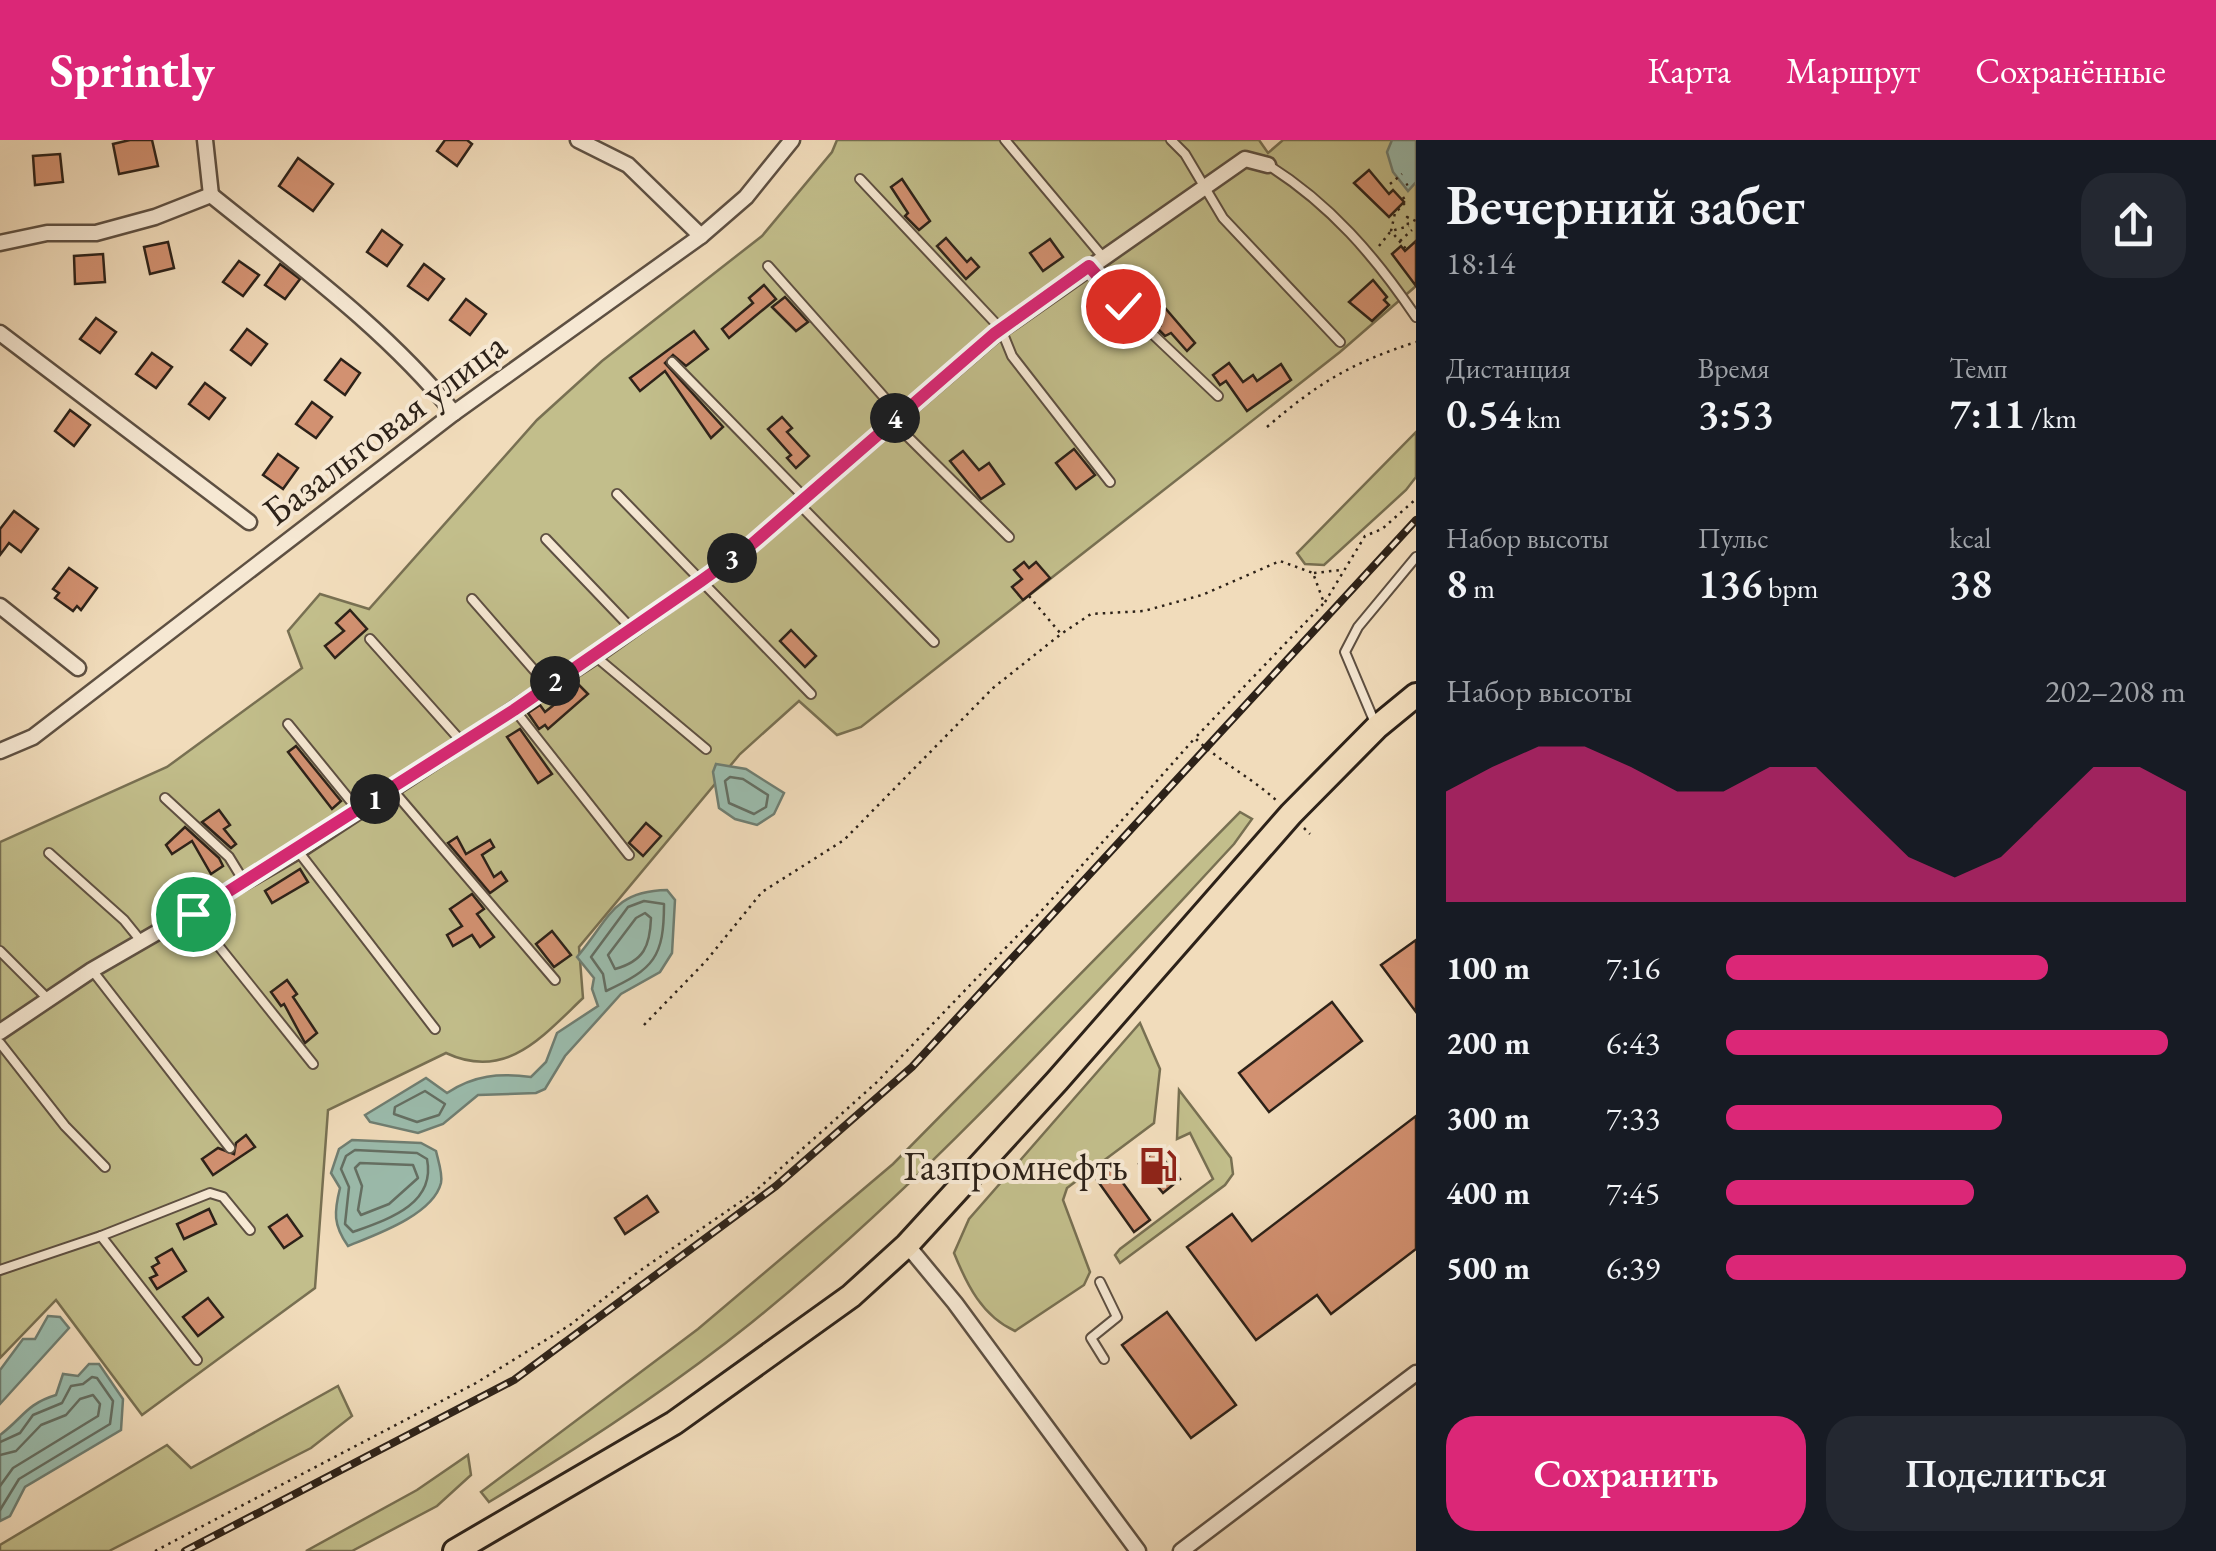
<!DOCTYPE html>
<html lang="ru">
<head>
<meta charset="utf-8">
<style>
	body { margin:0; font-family:"EB Garamond",serif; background:#242831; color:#f1f3f6; height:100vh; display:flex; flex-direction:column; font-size:38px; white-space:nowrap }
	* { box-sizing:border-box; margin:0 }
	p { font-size:32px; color:#9ea1a6 }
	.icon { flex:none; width:55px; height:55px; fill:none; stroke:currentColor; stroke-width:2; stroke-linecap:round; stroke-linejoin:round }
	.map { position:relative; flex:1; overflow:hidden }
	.details { display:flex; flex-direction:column; background:#171b24; width:800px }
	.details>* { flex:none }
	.pin { position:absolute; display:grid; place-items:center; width:85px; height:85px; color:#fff; margin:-42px; border:5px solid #fff; border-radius:50%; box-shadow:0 2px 10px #0007 }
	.km { position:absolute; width:50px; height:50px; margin:-25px; border-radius:50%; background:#222; color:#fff; font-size:28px; line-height:50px; text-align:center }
	.round { display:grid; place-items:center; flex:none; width:105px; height:105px; border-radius:30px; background:#242831 }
	.headline { display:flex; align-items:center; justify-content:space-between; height:170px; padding:0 30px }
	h1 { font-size:55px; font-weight:600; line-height:75px }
	.metrics { display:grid; grid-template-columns:repeat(3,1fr); gap:15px; height:170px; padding:10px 30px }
	.metrics div { display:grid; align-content:center }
	.metrics b { font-size:42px; font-weight:600 }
	.metrics small { font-size:28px; font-weight:400 }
	.metrics p { font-size:28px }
	.chart { height:280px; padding:20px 30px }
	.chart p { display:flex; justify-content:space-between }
	.chart svg { width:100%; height:180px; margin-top:10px; fill:#db2777; opacity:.7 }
	.primary-button { display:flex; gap:20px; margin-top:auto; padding:20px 30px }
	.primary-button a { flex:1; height:115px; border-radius:30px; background:#db2777; color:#fff; font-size:40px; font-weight:600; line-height:115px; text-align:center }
	.primary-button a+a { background:#242831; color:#f1f3f6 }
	ul { padding:0 30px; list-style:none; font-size:32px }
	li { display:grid; grid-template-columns:160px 120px 1fr; align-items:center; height:75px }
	li i { height:25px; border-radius:12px; background:#db2777 }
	header { display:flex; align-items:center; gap:60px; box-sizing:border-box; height:140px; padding:0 50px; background:#db2777; color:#fff }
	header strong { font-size:48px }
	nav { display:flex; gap:55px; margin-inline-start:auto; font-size:35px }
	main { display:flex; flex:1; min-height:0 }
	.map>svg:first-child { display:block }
	.green { fill:#c2be8b; stroke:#787052; stroke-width:2.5 }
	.water { fill:#9bbcad; stroke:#6f7e72; stroke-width:2.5 }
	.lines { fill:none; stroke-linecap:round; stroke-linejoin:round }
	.shore { stroke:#646f63; stroke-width:2.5 }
	.building { fill:#d29171; stroke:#2d2219; stroke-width:2.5 }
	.service-casing { stroke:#5e5042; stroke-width:12 }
	.minor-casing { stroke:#5e5042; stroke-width:19 }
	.primary-casing { stroke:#2d2219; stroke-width:28 }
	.path { stroke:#2d2219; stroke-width:2.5; stroke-dasharray:2.5 5; stroke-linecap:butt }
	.service { stroke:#f6e8d3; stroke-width:8 }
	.minor { stroke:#f6e8d3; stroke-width:14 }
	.primary { stroke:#f1dcbb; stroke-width:22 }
	.rail-casing { stroke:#2d2219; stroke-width:8 }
	.rail { stroke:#f6e8d3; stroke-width:4; stroke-dasharray:11; stroke-linecap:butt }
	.route-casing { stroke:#fff; stroke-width:20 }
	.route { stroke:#db2777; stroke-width:12 }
	.labels { text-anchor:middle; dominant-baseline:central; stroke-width:8; stroke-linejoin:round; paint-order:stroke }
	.street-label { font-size:40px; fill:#2d2219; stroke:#f6e8d3 }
	.poi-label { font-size:40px; fill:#2d2219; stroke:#f6e8d3; text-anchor:end }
</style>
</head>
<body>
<header>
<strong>Sprintly</strong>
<nav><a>Карта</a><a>Маршрут</a><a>Сохранённые</a></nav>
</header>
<main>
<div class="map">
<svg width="1416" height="1411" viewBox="0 0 1416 1411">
	<rect width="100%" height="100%" fill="#f1dcbb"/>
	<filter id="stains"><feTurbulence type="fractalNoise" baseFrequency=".002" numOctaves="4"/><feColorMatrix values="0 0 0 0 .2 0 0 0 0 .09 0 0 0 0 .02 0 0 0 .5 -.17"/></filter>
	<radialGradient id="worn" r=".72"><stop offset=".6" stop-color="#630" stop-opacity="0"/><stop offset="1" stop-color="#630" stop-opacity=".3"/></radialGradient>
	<!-- green -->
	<g class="green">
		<path d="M837,0h422l9,13 15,-13h133v146l-76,66 -479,375 -24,8 -38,-34 -59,53 -161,193 4,51c-41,39 -77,83 -137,55l-118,57 -13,178 -173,127 -86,-115 -56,58v-516l167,-75 135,-99 -14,-37 32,-37 49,15 168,-189 65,-59 160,-125 70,-84z"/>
		<path d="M1416,292v45l-10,13 -82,75 -19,-1 -8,-11z"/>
		<path d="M1240,672l12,7 -18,25c-154,166 -306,336 -483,479 -82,66 -171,124 -262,179l-8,-10 217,-163 195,-165z"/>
		<path d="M1140,883l20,46 -6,54 -87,65 -4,12 27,72 -6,13 -69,46c-33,-15 -48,-46 -61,-78l15,-34z"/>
		<path d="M1179,950l52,68 2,16 -8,11 -105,78 -5,-8 5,-6 93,-70 -23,-46 -13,6z"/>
		<path d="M338,1246l14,30 -41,32 -202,103h-109v-6l167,-100 24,23z"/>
		<path d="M468,1315l3,20 -34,31 -85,45h-46l111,-61z"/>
	</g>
	<!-- water -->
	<g class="water">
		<path d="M1392,0h24v42l-8,9 -15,-19 -6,-20z"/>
		<path d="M716,624l30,5 38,24 -10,21 -17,11 -22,-6 -16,-11 -6,-36z"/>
		<path d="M667,750l8,10 -3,53 -12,19 -39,22 -56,62 -20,33 -9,4 -58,2 -35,29 -25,9 -48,-11 -5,-7 61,-37 21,15c27,-18 52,-20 84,-16l15,-15 11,-29 41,-27 -6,-17 2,-11 -17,-21c32,-37 35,-66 90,-67z"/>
		<path d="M352,1000l69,3 15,8c2,9 7,23 5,32 -8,32 -66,52 -93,63 -15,-21 -14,-34 -8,-58l-9,-15 8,-24z"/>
		<path d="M48,1176l12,1 9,11 -69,76v-34l23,-31h12z"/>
		<path d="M89,1224h10l24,35 -2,31 -96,57 -15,29 -10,5v-86c23,-17 26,-31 56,-40l7,-21 15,2z"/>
	</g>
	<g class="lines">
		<!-- shore -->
		<g class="shore">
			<path d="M730,637l13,2 25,16 -2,12 -12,7 -25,-11 -4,-22z"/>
			<path d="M644,761l20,3c0,53 -10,65 -58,87l-3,-17 -12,-17 37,-50z"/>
			<path d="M645,773l6,5c-1,28 -7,43 -36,51l-7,-14 28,-37z"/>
			<path d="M425,951l20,13 -6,11 -22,7 -23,-8 1,-7z"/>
			<path d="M355,1010l62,3 10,6c9,45 -38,60 -74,73l-8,-8 4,-37 -8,-18 5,-13z"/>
			<path d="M360,1023l53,2 5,13 -29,26 -28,11 -3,-5 4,-24 -7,-18z"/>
			<path d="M0,1302l20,-9 13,-18 29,-12 9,-17 12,-2 9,-7 5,1 16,23 -3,23 -91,55 -19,31"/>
			<path d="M0,1315l16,-4 25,-26 25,-10 14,-16 13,-4 7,9 -2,12 -85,52 -13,18"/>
		</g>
	</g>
	<!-- building -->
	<g class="building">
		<path d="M130,0h22l6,26 -39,8 -6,-30z"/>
		<path d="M445,0h22l5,4 -15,22 -20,-15z"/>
		<path d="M60,14l3,28 -28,3 -2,-29z"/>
		<path d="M298,18l35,26 -20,27 -34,-25z"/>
		<path d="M1369,30l20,24 4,-4 11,12 -15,15 -35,-34z"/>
		<path d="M902,39l28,42 -11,9 -14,-14 3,-3 -17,-26z"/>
		<path d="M382,90l20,15 -15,21 -20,-14z"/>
		<path d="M946,98l21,24 4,-4 8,9 -13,12 -29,-33z"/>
		<path d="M1050,99l13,18 -20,14 -13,-18z"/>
		<path d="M1416,101v45l-24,-32 9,-8 4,5z"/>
		<path d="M168,102l6,26 -24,6 -6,-27z"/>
		<path d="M103,114l2,28 -30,2 -1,-28z"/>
		<path d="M239,121l20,14 -16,21 -20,-14z"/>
		<path d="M280,124l20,15 -15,20 -20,-14z"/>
		<path d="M424,124l20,15 -16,21 -20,-14z"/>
		<path d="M1373,140l14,17 -3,3 5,5 -17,16 -23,-19z"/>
		<path d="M764,145l12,14 -47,39 -7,-9 31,-26 -4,-5z"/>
		<path d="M785,157l23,25 -12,9 -24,-24z"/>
		<path d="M466,159l20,15 -16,21 -20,-15z"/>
		<path d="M1160,162l35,41 -8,8 -16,-18 -6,3 -8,-8 3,-2 -12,-14z"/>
		<path d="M96,178l20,14 -16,21 -20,-14z"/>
		<path d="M247,189l20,15 -16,21 -20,-15z"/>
		<path d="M694,191l14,18 -22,17 -13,-11 -8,8 58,64 -12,11 -46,-67 -25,20 -10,-13z"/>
		<path d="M152,213l20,14 -16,21 -20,-14z"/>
		<path d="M341,219l19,14 -15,22 -20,-15z"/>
		<path d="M1229,223l14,19 10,-7 4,6 24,-17 10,16 -44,31 -21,-30 -6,4 -7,-10z"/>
		<path d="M205,243l20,15 -16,21 -20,-15z"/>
		<path d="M312,262l20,15 -16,21 -20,-14z"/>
		<path d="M70,270l20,15 -16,21 -19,-15z"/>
		<path d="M782,277l10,11 -5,4 22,24 -13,12 -9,-10 4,-3 -23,-26z"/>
		<path d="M1074,309l21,26 -19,14 -20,-26z"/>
		<path d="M963,311l16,19 10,-7 15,21 -23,15 -31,-38z"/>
		<path d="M278,314l20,14 -15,21 -20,-14z"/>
		<path d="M14,371l24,18 -17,23 -12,-9 -9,12v-26z"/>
		<path d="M1024,422l5,6 7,-6 14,16 -27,22 -11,-13 10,-8 -8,-9z"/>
		<path d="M69,428l28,20 -16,22 -4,-4 -4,5 -18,-13 4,-5 -6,-4z"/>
		<path d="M350,470l17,19 -32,29 -10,-12 19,-15 -8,-8z"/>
		<path d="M791,490l25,26 -11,11 -25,-26z"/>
		<path d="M579,545l9,9 -40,35 -3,-4 -6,4 -11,-16 12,-8 5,7z"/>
		<path d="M520,589l32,45 -14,9 -31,-46z"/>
		<path d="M296,606l45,55 -9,8 -44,-57z"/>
		<path d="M219,670l11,15 -6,4 12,15 -5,4 -29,-26z"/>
		<path d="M646,683l15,13 -18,20 -14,-13z"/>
		<path d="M185,687l34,31 4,8 -12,8 -19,-33 -20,13 -6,-9z"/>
		<path d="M457,697l9,17 24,-14 4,7 -12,8 12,22 7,-5 6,9 -17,12 -42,-50z"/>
		<path d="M300,729l8,13 -36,21 -7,-12z"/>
		<path d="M472,754l12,15 -7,5 17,23 -14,10 -8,-12 -19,11 -6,-11 15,-9 -12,-17z"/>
		<path d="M552,791l19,24 -17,12 -18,-23z"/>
		<path d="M1416,800v72l-35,-47z"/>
		<path d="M287,840l10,14 -4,3 24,36 -12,10 -21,-39 -3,2 -10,-14z"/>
		<path d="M1332,862l30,39 -93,71 -30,-39z"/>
		<path d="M1416,976v133l-85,65 -14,-19 -61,45 -69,-93 45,-33 20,27z"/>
		<path d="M246,995l9,12 -42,28 -11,-16 16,-11 16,6 2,-11z"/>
		<path d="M1156,1010l24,29 -17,14 -24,-29z"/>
		<path d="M1112,1028l38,52 -16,12 -37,-52z"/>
		<path d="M647,1056l11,16 -33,22 -10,-16z"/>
		<path d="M209,1069l7,15 -32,15 -7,-15z"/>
		<path d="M287,1075l15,21 -18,12 -15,-21z"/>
		<path d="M172,1109l14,22 -29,18 -7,-11 7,-3 -5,-8 7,-4 -3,-5z"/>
		<path d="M208,1158l15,19 -25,19 -15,-19z"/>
		<path d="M1167,1172l69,93 -45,33 -69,-93z"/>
	</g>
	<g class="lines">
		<!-- service casing -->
		<g class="service-casing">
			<g id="service">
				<path d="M1005,0l98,117"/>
				<path d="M1171,0l14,14 38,64 117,124"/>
				<path d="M1268,25c62,39 107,91 148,152"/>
				<path d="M860,39l141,150 11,27 98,126"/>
				<path d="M768,126l131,148"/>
				<path d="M1089,126l34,40 95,90"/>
				<path d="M672,222l132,135"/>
				<path d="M892,281l117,116"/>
				<path d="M617,354l194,200"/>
				<path d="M798,363l136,139"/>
				<path d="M546,399l85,89"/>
				<path d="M472,459l76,87"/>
				<path d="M370,499l91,102"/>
				<path d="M595,516l111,93"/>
				<path d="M514,569l115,146"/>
				<path d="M1375,583l-30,-71 13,-25 58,-70"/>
				<path d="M288,584l70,86"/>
				<path d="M391,648l164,192"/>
				<path d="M165,658l64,59 16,26"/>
				<path d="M298,711l137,178"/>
				<path d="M49,713l75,67 17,21"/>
				<path d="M193,774l120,150"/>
				<path d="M0,811l47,47"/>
				<path d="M92,830l138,178"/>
				<path d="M0,903l65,83 40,41"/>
				<path d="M101,1096l109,-43 13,4 27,33"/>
				<path d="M0,1130l101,-34 96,124"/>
				<path d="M1100,1142l17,35 -26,21 13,21"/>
			</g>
		</g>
		<!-- minor casing -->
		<g class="minor-casing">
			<g id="minor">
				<path d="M205,0l6,55"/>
				<path d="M578,0l50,25 73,71"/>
				<path d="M211,55c84,68 174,133 243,218"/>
				<path d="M0,103l47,-10h49l59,-16 56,-22"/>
				<path d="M0,193l249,189"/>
				<path d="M0,466l78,62"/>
				<path d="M0,611l33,-14 421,-324 247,-177 45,-39 46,-57"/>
				<path d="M0,892l92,-62 206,-119 297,-195 156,-111 244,-211 250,-175 23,6"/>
				<path d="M907,1105l48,58 183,248"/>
				<path d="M1181,1411l235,-178"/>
			</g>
		</g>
		<!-- primary casing -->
		<g class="primary-casing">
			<path id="primary" d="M455,1411l219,-128 177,-127 56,-51 150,-164 234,-267 86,-87 39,-32"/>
		</g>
		<!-- path -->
		<g class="path">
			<path d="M1390,44l12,-10"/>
			<path d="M1406,45l2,-1"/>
			<path d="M1403,57l3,5 -11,11 -4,18 15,18"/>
			<path d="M1408,85l-1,-8 9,4"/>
			<path d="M1400,101l12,-11"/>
			<path d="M1379,106l12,-15 18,-5"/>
			<path d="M1267,287c51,-44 84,-64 149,-85"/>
			<path d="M1314,433l27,-3"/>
			<path d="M1029,456l32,38 30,-20 53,-3 58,-16 78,-34 33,12 11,30 -128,134"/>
			<path d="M1325,462l40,-66 17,-7 34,-30"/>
			<path d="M1304,688l6,6"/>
			<path d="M644,885l62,-64 56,-69 82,-52 149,-152 68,-54"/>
			<path d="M155,1411l321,-168 94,-58 68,-53 114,-78 124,-111 169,-176 150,-169c26,25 56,39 82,63"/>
		</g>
		<!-- service -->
		<use href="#service" class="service"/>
		<!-- minor -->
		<use href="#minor" class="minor"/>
		<!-- primary -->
		<use href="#primary" class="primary"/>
		<!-- rail casing -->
		<g class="rail-casing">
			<path id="rail" d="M185,1411l329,-171 262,-194 136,-119 504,-547"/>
		</g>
		<!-- rail -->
		<use href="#rail" class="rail"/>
	</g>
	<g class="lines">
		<!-- route casing -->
		<g class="route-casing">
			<path id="route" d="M193,774l321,-204 187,-129 50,-36 243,-211 95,-68 34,40"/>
		</g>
		<!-- route -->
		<use href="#route" class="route"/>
	</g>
	<!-- icons -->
	<defs>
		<g id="fuel-bare" transform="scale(3)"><path d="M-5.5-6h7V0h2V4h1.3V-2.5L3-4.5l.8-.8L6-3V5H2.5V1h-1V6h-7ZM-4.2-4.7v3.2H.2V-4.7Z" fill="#8f2418" stroke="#f6e8d3" stroke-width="2.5" paint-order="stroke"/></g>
	</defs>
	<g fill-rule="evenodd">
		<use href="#fuel-bare" x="1158" y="1026"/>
	</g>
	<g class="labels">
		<!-- street labels -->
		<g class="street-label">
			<text transform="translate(384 288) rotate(-37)">Базальтовая улица</text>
		</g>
		<!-- poi labels -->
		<g class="poi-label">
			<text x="1128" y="1026">Газпромнефть</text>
		</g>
	</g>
	<rect width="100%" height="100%" filter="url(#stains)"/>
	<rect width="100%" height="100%" fill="url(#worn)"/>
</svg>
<div class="pin" style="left:193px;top:774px;background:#1e9e55"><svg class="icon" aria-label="arrive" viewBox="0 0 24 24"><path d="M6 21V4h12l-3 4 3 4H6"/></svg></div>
<div class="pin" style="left:1123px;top:166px;background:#d93025"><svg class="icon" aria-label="check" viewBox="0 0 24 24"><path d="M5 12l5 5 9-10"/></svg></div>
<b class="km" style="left:375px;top:659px">1</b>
<b class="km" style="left:555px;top:541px">2</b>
<b class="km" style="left:732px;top:418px">3</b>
<b class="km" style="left:895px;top:278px">4</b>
</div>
<section class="details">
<div class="headline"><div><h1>Вечерний забег</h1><p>18:14</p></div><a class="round"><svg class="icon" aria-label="share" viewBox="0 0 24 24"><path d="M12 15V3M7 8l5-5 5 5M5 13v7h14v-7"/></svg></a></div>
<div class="metrics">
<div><p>Дистанция</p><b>0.54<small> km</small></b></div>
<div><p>Время</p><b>3:53</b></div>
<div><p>Темп</p><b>7:11<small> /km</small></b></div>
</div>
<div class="metrics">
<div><p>Набор высоты</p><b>8<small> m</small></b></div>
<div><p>Пульс</p><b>136<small> bpm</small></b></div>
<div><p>kcal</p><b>38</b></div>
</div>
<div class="chart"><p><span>Набор высоты</span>202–208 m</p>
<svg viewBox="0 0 160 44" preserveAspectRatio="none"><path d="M0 44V17L10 11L20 6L30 6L40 11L50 17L60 17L70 11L80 11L90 22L100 33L110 38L120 33L130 22L140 11L150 11L160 17V44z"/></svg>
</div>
<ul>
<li><b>100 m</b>7:16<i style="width:70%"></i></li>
<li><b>200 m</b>6:43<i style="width:96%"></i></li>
<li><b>300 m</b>7:33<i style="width:60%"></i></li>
<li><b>400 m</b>7:45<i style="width:54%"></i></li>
<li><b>500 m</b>6:39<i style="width:100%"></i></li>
</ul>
<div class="primary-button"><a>Сохранить</a><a>Поделиться</a></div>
</section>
</main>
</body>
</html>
